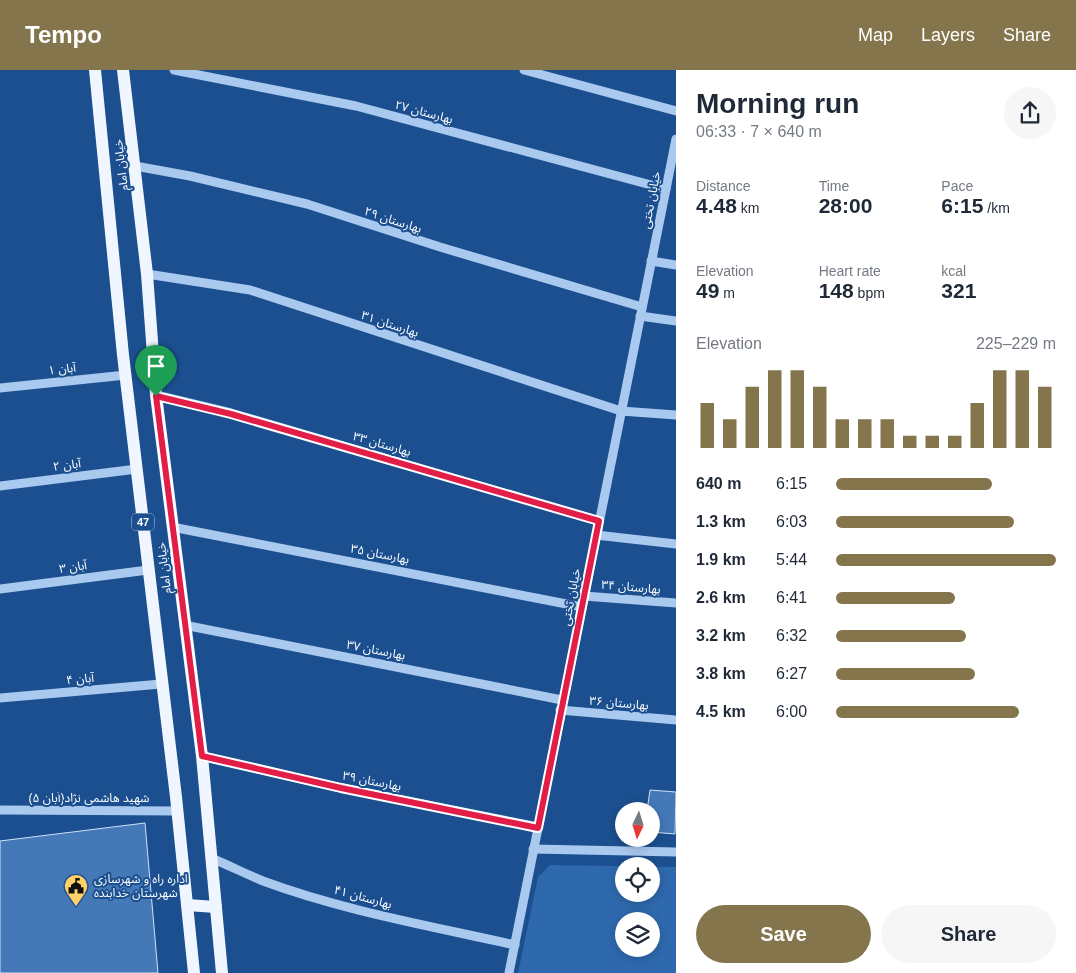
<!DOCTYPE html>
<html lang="en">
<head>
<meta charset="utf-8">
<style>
	body { margin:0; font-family:Helvetica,"Noto Sans Arabic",sans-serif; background:#f6f6f7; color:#1f2937; height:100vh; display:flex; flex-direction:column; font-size:19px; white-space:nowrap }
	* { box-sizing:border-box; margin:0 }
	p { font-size:16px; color:#747a83 }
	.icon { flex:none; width:28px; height:28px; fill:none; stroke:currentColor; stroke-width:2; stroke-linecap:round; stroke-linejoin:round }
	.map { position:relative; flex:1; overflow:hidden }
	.panel { display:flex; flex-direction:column; background:#fff; width:400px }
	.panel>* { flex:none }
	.needle { width:32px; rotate:184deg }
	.buttons { position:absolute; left:615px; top:732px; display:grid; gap:10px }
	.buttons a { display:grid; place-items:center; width:45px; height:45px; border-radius:50%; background:#fff; box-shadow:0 2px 8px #0003; font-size:25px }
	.pin { position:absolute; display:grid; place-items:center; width:42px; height:42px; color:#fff; margin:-51px -21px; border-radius:50% 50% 50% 0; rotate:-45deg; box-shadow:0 0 5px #0007 }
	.pin .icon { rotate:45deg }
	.round { display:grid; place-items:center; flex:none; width:52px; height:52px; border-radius:26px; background:#f6f6f7 }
	.head { display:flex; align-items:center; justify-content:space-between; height:85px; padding:0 20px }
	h1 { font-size:28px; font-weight:700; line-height:38px }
	.stats { display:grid; grid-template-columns:repeat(3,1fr); gap:8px; height:85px; padding:5px 20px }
	.stats div { display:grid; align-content:center }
	.stats b { font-size:21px; font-weight:700 }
	.stats small { font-size:14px; font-weight:400 }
	.stats p { font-size:14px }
	.chart { height:140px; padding:10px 20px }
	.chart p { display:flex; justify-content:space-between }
	.chart svg { width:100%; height:90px; margin-top:5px; stroke:#84754c; stroke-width:6 }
	.cta { display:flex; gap:10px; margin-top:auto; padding:10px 20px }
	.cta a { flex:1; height:58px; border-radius:30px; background:#84754c; color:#fff; font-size:20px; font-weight:700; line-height:58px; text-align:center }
	.cta a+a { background:#f6f6f7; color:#1f2937 }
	ul { padding:0 20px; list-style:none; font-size:16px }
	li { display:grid; grid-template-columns:80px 60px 1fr; align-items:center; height:38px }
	li i { height:12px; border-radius:6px; background:#84754c }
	header { display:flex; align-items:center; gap:30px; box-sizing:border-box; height:70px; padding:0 25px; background:#84754c; color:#fff }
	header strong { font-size:24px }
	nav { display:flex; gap:28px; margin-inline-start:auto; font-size:18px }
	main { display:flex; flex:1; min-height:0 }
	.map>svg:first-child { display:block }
	.green { fill:#2e69ad; fill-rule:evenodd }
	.building { fill:#4478b7; stroke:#cfe3fa }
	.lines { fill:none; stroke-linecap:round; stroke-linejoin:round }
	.minor { stroke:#a9c9ee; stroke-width:9 }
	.major { stroke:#f0f6ff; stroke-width:12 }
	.route-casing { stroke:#fff; stroke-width:10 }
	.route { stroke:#e11d48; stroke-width:6 }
	.labels { text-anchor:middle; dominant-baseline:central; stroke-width:4; stroke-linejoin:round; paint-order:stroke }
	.shield { fill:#1b4f8f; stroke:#bbcadd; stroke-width:1 }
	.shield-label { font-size:11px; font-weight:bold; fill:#fff }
	.street-label { font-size:12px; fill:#fff; stroke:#1b4f8f }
	.poi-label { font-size:12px; fill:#fff; stroke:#1b4f8f; text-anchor:start }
</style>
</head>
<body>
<header>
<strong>Tempo</strong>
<nav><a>Map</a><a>Layers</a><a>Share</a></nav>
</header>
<main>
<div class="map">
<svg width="676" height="903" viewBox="0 0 676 903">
	<rect width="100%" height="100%" fill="#1b4f8f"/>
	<!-- green -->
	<path class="green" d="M550,795l126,2v106h-158l20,-96zM624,796h27v28h-27zM624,851h27v28h-27z"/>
	<!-- building -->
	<g class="building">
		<path d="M650,720l26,2 -1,42 -24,-2v-21h-4z"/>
		<path d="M145,753l13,150h-158v-132z"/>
	</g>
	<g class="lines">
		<!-- minor -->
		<g class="minor">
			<path d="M174,0l182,36 310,83"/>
			<path d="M524,0l152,41"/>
			<path d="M135,96l55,10 117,28 133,43 202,60"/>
			<path d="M651,191l25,4"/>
			<path d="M147,204l103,16 371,121 55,4"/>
			<path d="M640,246l36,5"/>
			<path d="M0,318l126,-13"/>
			<path d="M156,325l75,18 368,108"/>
			<path d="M0,416l137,-17"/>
			<path d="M172,457l410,80"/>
			<path d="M596,465l80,9"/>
			<path d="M0,519l148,-19"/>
			<path d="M584,526l92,7"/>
			<path d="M184,555l378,75"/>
			<path d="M0,628l161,-14"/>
			<path d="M560,640l116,10"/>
			<path d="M202,686l139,32 197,39"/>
			<path d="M0,740l178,1"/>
			<path d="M533,779l143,3"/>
			<path d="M211,788c17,7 35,16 52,23 81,30 168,45 252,64"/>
			<path d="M509,903l167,-834"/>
		</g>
		<!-- major -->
		<g class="major">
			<path d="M95,0l28,285 53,442 18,176"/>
			<path d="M123,0l24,204 9,121 46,361 20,217"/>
			<path d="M187,835l29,2"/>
		</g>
	</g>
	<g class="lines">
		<!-- route casing -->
		<g class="route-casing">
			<path id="route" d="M156,326l75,18 368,107 -61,307 -197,-40 -139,-32z"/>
		</g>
		<!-- route -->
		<use href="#route" class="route"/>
	</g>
	<!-- icons -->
	<defs>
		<g id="civic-pin" transform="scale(1.25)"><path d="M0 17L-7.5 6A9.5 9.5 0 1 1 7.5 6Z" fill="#ffd166" stroke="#1b4f8f"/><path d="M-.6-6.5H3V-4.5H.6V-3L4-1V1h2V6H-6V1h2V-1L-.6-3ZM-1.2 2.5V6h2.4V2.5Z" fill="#111"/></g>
	</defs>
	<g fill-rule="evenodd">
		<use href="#civic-pin" x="76" y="816"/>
	</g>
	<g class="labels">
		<!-- shield labels -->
		<rect class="shield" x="132" y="443.5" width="22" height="17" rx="4"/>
		<g class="shield-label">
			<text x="143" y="452">47</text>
		</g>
		<!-- street labels -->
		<g class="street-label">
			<text transform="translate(424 42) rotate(15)">بهارستان ۲۷</text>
			<text transform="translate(121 95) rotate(-97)">خیابان امام</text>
			<text transform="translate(651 130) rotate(-79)">خیابان تختی</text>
			<text transform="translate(393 150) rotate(18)">بهارستان ۲۹</text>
			<text transform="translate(390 254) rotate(18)">بهارستان ۳۱</text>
			<text transform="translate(62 299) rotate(-6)">آبان ۱</text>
			<text transform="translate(382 374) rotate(16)">بهارستان ۳۳</text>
			<text transform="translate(67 395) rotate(-7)">آبان ۲</text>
			<text transform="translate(380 484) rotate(11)">بهارستان ۳۵</text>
			<text transform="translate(73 497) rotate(-8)">آبان ۳</text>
			<text transform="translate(164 498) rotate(-97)">خیابان امام</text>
			<text transform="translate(631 517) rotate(5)">بهارستان ۳۴</text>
			<text transform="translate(571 527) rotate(-79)">خیابان تختی</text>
			<text transform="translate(376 580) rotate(11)">بهارستان ۳۷</text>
			<text transform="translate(80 609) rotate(-5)">آبان ۴</text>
			<text transform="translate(619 633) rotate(5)">بهارستان ۳۶</text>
			<text transform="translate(372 711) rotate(11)">بهارستان ۳۹</text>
			<text x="89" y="728">(آبان ۵)شهید هاشمی نژاد</text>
			<text transform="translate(363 827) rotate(15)">بهارستان ۴۱</text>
		</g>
		<!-- poi labels -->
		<g class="poi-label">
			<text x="94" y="809">اداره راه و شهرسازی<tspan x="94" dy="14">شهرستان خدابنده</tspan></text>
		</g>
	</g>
</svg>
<div class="buttons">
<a><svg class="needle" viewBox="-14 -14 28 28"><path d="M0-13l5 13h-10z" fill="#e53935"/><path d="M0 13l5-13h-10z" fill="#747a83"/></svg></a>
<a><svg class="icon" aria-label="locate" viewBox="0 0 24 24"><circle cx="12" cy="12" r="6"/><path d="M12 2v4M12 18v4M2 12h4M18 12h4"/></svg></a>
<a><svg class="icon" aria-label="layers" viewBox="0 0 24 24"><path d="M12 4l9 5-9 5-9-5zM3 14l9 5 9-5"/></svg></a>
</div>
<div class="pin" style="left:156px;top:326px;background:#1e9e55"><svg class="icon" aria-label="arrive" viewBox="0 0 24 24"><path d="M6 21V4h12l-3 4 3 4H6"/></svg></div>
</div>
<section class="panel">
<div class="head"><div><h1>Morning run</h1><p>06:33 · 7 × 640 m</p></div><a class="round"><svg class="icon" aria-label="share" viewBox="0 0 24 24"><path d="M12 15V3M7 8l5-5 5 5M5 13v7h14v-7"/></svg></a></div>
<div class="stats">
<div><p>Distance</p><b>4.48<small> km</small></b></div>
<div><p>Time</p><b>28:00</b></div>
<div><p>Pace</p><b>6:15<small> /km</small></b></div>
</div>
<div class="stats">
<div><p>Elevation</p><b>49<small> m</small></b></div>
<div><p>Heart rate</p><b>148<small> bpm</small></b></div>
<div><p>kcal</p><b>321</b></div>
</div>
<div class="chart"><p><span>Elevation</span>225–229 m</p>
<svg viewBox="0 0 160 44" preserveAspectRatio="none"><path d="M5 44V22M15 44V30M25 44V14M35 44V6M45 44V6M55 44V14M65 44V30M75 44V30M85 44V30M95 44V38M105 44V38M115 44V38M125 44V22M135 44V6M145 44V6M155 44V14"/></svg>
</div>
<ul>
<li><b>640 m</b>6:15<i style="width:71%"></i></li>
<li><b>1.3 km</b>6:03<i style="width:81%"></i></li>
<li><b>1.9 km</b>5:44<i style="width:100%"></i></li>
<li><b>2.6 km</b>6:41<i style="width:54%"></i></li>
<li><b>3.2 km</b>6:32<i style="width:59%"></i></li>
<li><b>3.8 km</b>6:27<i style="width:63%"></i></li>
<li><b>4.5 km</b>6:00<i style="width:83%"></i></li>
</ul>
<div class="cta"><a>Save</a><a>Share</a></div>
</section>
</main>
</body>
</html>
